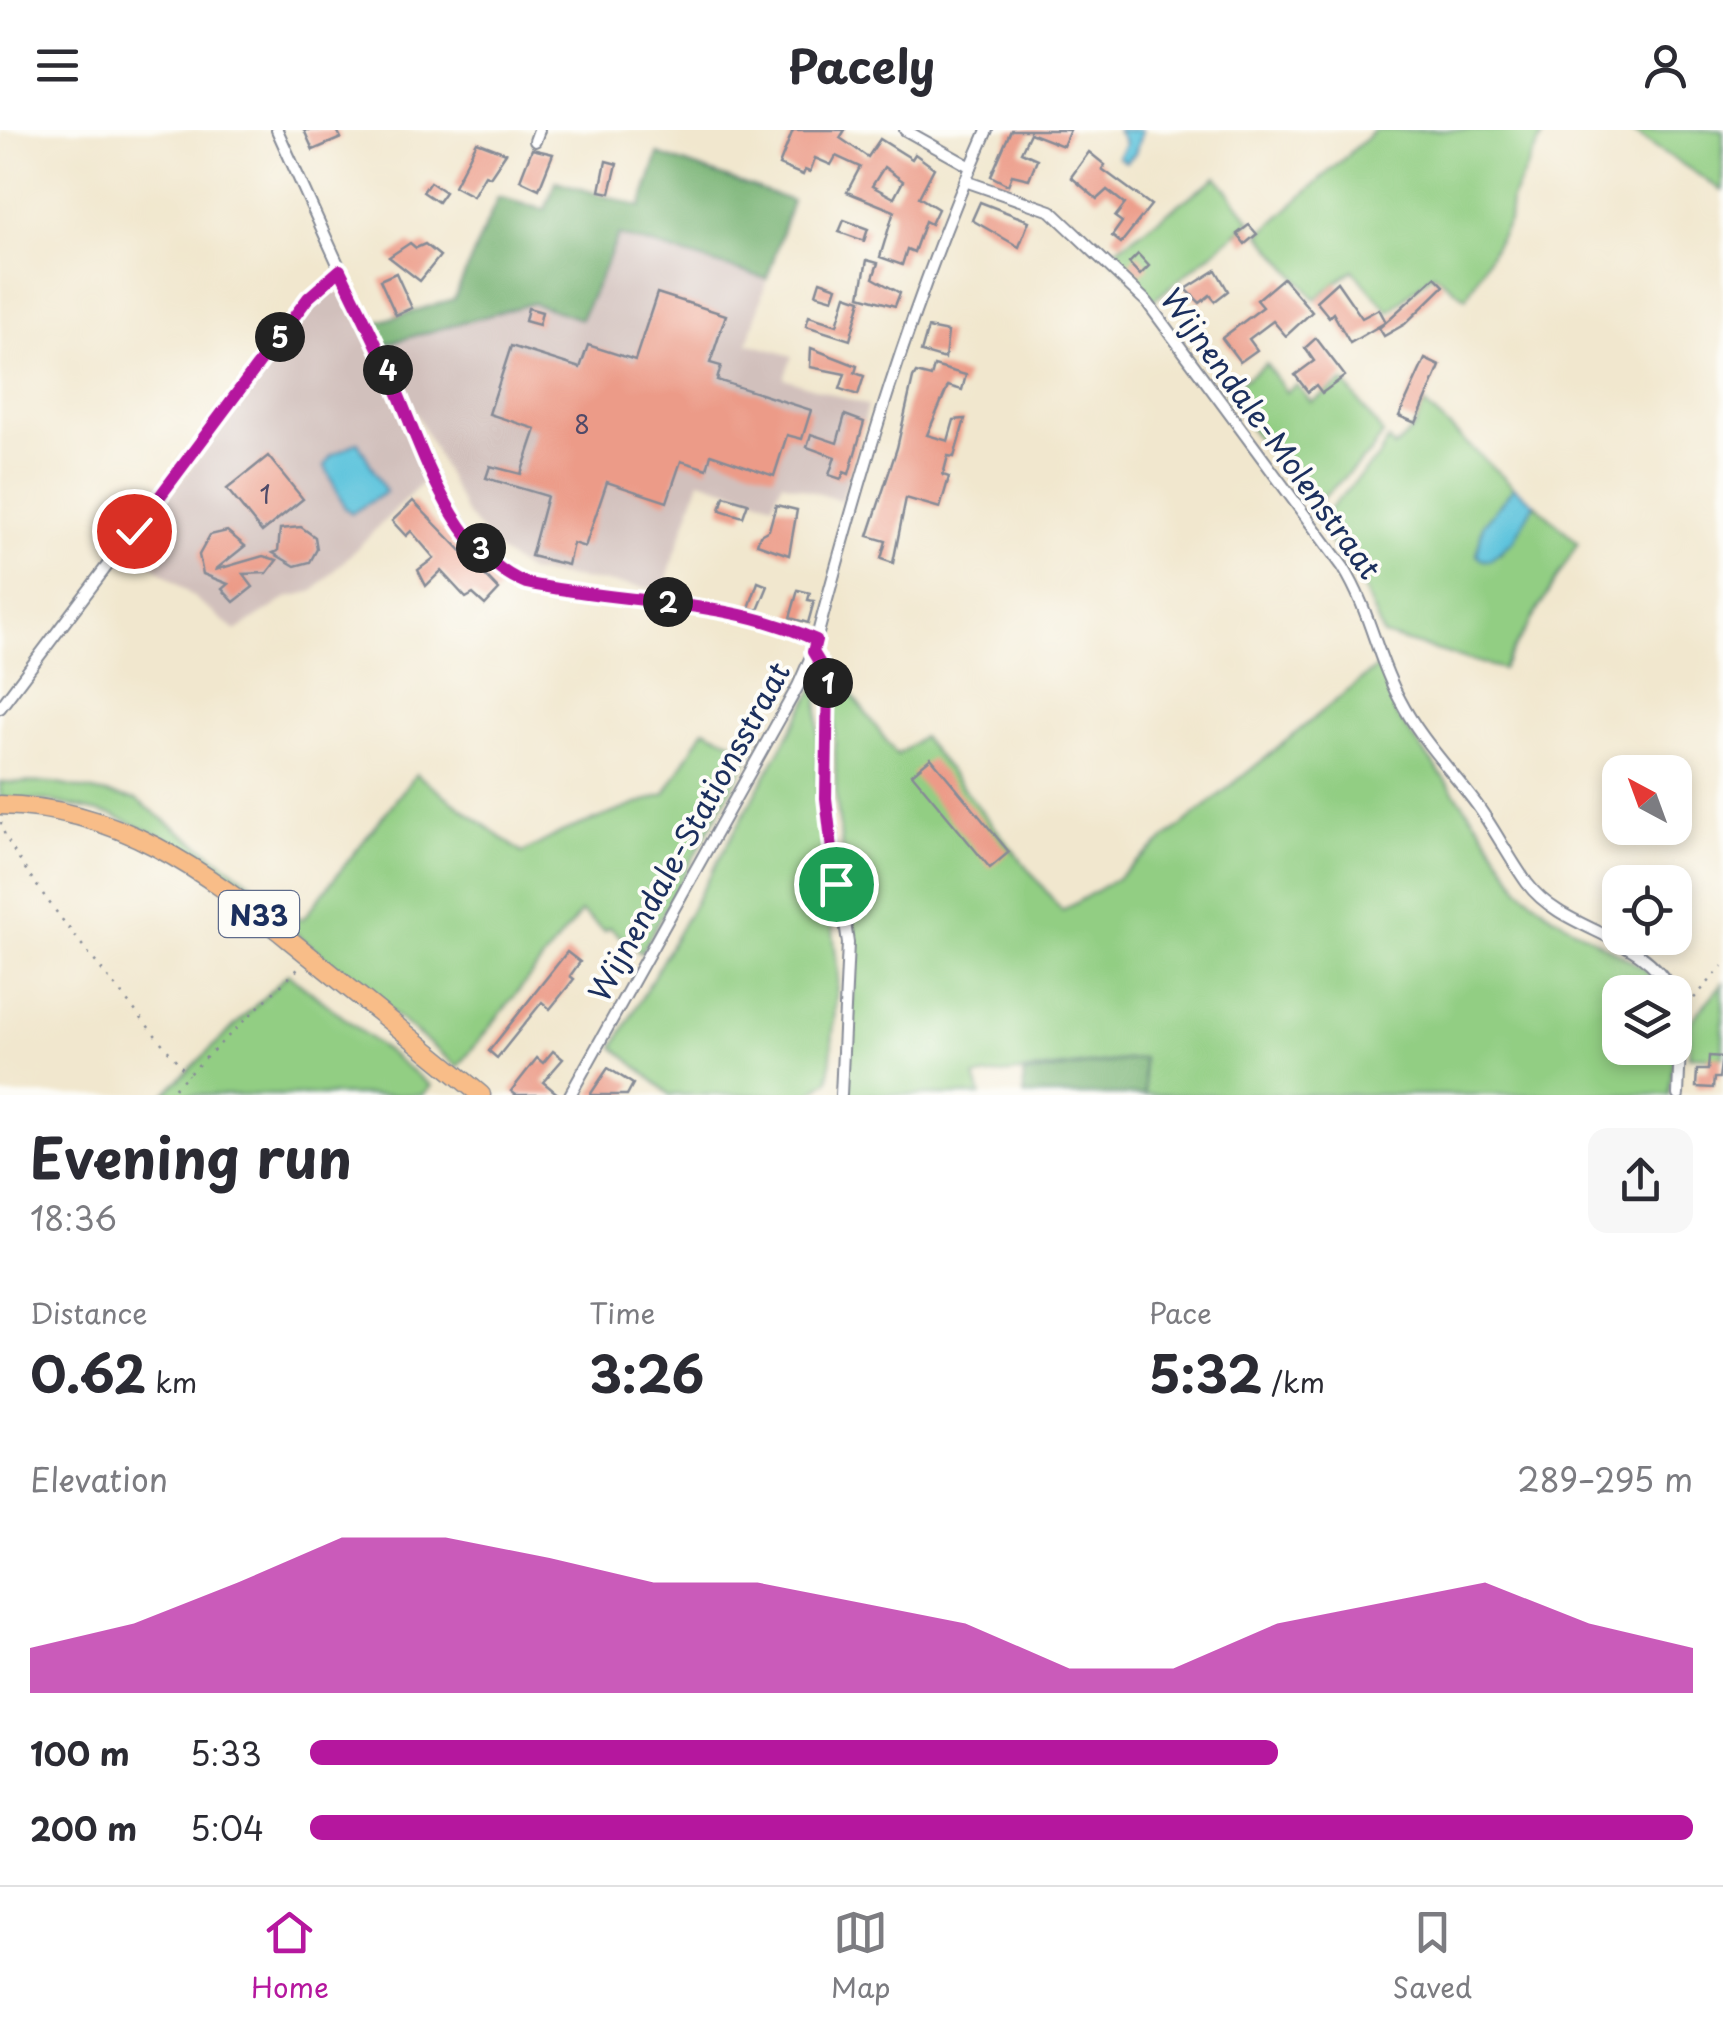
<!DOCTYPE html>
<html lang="en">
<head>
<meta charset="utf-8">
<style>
	body { margin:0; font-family:"Playpen Sans",sans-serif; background:#f7f7f7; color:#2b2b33; height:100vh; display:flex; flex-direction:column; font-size:38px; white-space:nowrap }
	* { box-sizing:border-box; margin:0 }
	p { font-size:32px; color:#7c7c81 }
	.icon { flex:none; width:55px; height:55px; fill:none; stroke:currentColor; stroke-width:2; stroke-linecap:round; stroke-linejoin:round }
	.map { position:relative; height:965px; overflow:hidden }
	.panel { display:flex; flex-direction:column; background:#fff; flex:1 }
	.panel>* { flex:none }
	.needle { width:65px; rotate:319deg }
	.fabs { position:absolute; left:1602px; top:625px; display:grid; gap:20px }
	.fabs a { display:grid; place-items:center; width:90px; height:90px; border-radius:20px; background:#fff; box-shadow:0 5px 15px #0003; font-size:50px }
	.pin { position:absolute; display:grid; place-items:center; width:85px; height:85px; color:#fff; margin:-42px; border:5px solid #fff; border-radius:50%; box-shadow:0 2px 10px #0007 }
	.km { position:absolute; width:50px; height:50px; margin:-25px; border-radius:50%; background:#222; color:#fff; font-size:28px; line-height:50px; text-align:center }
	.round { display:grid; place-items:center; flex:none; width:105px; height:105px; border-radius:20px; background:#f7f7f7 }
	.overview { display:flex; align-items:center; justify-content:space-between; height:170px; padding:0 30px }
	h1 { font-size:55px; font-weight:700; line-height:75px }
	.metrics { display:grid; grid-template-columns:repeat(3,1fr); gap:15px; height:170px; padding:10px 30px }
	.metrics div { display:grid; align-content:center }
	.metrics b { font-size:50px; font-weight:700 }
	.metrics small { font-size:28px; font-weight:400 }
	.metrics p { font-size:28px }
	.chart { height:280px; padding:20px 30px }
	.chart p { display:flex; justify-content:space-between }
	.chart svg { width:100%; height:180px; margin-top:10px; fill:#b5179e; opacity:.7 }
	ul { padding:0 30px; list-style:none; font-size:32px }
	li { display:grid; grid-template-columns:160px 120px 1fr; align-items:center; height:75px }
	li i { height:25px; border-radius:12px; background:#b5179e }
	header { display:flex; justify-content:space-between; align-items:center; height:130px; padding:0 30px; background:#fff; font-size:45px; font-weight:700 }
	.dock { display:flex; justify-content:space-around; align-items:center; height:140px; border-top:2px solid #e1e1e2; background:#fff; font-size:28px; color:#7c7c81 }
	.dock a { display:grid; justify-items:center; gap:5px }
	.dock .current { color:#b5179e }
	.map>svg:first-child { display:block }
	.industrial { fill:#d1c0bc }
	.green { fill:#92ce83; stroke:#567e70; stroke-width:2.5 }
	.forest { fill:#75b171; stroke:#487068; stroke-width:2.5 }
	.water { fill:#5fc4dd; stroke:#3d7a9e; stroke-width:2.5 }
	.building { fill:#ec9b88; fill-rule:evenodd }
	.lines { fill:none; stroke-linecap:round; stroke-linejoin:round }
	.minor-casing { stroke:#868b96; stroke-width:14 }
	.primary-casing { stroke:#868b96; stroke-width:21 }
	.path { stroke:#868b96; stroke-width:2.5; stroke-dasharray:2.5 8; stroke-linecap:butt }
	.minor { stroke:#fff; stroke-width:10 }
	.primary { stroke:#f8bd88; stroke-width:18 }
	.route-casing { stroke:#fff; stroke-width:20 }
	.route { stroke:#b5179e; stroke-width:12 }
	.labels { text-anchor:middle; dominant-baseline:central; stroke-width:8; stroke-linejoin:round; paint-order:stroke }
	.number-label { font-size:25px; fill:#4f4a68 }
	.shield { fill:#fdfcf7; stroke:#5f6c8c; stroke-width:2.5 }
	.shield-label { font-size:28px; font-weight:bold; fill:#1b2f5e }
	.street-label { font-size:30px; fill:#1b2f5e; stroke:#fdfcf7 }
</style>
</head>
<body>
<header><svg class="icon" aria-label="menu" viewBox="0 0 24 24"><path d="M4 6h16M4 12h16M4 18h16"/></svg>Pacely<svg class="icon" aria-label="person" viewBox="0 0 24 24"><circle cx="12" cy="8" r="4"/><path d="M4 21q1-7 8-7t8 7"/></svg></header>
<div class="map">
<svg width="1723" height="965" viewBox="0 0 1723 965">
	<rect width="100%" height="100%" fill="#fdfcf7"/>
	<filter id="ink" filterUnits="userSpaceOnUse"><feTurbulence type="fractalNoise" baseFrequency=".01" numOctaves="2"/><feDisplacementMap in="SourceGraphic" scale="20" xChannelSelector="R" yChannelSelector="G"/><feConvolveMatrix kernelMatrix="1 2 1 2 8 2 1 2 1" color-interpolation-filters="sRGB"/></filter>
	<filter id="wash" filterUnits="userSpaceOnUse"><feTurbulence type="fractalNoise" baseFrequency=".0048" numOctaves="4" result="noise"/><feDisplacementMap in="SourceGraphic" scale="40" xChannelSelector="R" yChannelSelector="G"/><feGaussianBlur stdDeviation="2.25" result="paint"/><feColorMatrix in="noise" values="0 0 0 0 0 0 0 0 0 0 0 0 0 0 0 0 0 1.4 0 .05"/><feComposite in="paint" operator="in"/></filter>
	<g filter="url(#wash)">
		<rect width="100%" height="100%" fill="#f1e7ce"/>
		<!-- industrial -->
		<g class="industrial">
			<path d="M619,105l148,44 -19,64 44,13 -8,22 84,28 -26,95 -60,-19 -9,21 -73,-23 -37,110 -135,-18 -35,-25 -27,-34 -84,-168 151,-42z"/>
			<path d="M338,160l13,10 78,176 -115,115 -27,7 -51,33 -106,-84 194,-254z"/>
		</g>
		<!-- green -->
		<g class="green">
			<path d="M1375,0h170l-34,70 -2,21 -43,77 -33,-25 -44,39 -36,-42 -38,29 -55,-65z"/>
			<path d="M1630,0h93v61z"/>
			<path d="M1217,47l34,44 -98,80 -44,-46z"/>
			<path d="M1266,234l20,28 11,-7 14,17 33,-20 39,52 -13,19 -56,53 -26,-26 -63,-86z"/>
			<path d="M1424,274l90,83 -31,38 -6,30 6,5 18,-7 33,-50 44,40 -76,126 -119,-34 -18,-43 -45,-65 1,-9 57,-61 10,-17 6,8 21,-21z"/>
			<path d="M833,532l10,21 54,72 25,-18 140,174 54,-32 265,-215 16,52 83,110 40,63 33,27 92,53 13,23h-38v56h55l1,-8 -7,55h-524l-3,-37 -167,19 6,18h-135l9,-141 -19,-157z"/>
			<path d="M818,552v115l20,177 -9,106 -20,15h-139l-56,-48z"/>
			<path d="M704,599l48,22 -111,202 -32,-26 -4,4 -24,-19 -123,155 -229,-188 -61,-40 -56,-24 -62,-14 -50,-3v-16l53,1 84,17 165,120 114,-146 106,79 42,-22 101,-37z"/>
			<path d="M288,844l143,112 -9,9h-259z"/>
			<path d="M1723,853v75l-34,-2 2,-35z"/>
		</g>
		<!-- forest -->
		<g class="forest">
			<path d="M658,24l134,47 -25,78 -148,-44 -38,84 -48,-16 -151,42 -7,-22 79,-24 44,-102 47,13 11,-29 85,26z"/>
			<path d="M1143,928l2,37h-121l-1,-21z"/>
		</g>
		<!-- water -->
		<g class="water">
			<path d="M1117,0h25l-7,24 -9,8 -8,-5 7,-13z"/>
			<path d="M358,312l28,50 -34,21 -7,-5 -20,-42 6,-10z"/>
			<path d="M1514,357l20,16 -20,37 -24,20h-7l-6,-5 6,-30z"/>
		</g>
		<g id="blocks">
			<!-- building -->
			<g class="building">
				<path d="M304,0h33l4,8 -28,12z"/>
				<path d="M793,0h52l-5,8 28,19 12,-18 32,20 3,-5 19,14 -15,29 19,12 -7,15 -6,-3 -11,31 -7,-3 -5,16 -22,-8 14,-46 -47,-19 13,-25 -24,-11 -5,9 -16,-7 -5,14 -5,-2 -2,5 -24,-10zM884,37l19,14 -9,17 -22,-12z"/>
				<path d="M1011,0h59l-7,16 -33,-13 -9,19 16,7 -8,20 -17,-4 -4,10 -17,-9z"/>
				<path d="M477,12l29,11 -16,24 -5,-2 -12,21 -19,-10z"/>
				<path d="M532,19l21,5 -14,35 -19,-9z"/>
				<path d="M1089,22l16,13 -3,4 49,36 -30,38 -9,-7 10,-14 -7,-5 10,-13 -18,-14 -10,9 -26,-22z"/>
				<path d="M606,31l11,3 -7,29 -10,-2z"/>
				<path d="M430,52l15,10 -7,10 -15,-10z"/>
				<path d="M980,72l49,19 -10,26 -47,-27z"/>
				<path d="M844,90l24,9 -4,12 -25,-9z"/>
				<path d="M1249,95l8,9 -12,10 -8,-10z"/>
				<path d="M410,113l6,5 9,-4 15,12 -20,25 -31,-24z"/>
				<path d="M1138,124l11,12 -9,9 -11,-12z"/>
				<path d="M867,130l11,3 -5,15 27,15 -5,13 -35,-10z"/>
				<path d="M1216,140l12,21 -13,10 -5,-6 -10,8 -14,-14z"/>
				<path d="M396,143l16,35 -16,7 -16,-35z"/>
				<path d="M1435,147l9,9 -39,38 -21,12 -5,-8 7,-6 -36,21 -17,-30 -4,4 -13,-16 21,-19 25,36 17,-9 7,13z"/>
				<path d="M1283,148l29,34 -26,24 -13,-15 -24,18 8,11 -17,12 -18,-24 41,-31 -6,-7z"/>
				<path d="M820,151l17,6 -4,12 -17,-5z"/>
				<path d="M657,163l69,22 -16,48 11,3 -4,14 94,30 -9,29 -15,-4 -13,41 -63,-22 -4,15 -26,-8 -14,41 -60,-20 -22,65 -12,-4 -5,22 -37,-9 16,-60 -61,-18 4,-12 31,8 15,-45 -47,-15 22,-68 69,22 8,-23 47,15z"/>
				<path d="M846,165l15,5 -11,40 -44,-14 3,-10 28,9z"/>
				<path d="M528,178l14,4 -3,13 -14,-4z"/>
				<path d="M928,198l20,4 -3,27 -24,-7z"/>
				<path d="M1316,208l29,38 -23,17 -6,-8 -8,7 -13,-17 19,-14 -9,-13z"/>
				<path d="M811,218l46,18 -2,7 9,3 -6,19 -18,-6 5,-15 -35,-7z"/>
				<path d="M1425,229l15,7 -24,57 -17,-7z"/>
				<path d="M934,236l32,9 -4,15 -14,-4 -21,49 21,6 6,-21 11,-1 -11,38 -6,-1 -5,19 6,2 -9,31 -34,-10 -13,65 -12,-4 5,-18 -18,-5 29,-88 16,-70 3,-5 15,4z"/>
				<path d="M845,285l19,7 -15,52 -5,-2 -3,7 -12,-4 6,-18 -28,-10 4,-13 26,9z"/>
				<path d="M268,326l35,43 -41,33 -35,-43z"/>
				<path d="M724,366l24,7 -5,14 -23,-7z"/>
				<path d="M413,371l86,89 -14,15 -12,-11 -7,4 -25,-27 -15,15 -8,-16 16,-12 -23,-27 -5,5 -14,-15z"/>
				<path d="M776,375l21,5 -8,45 -32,-11 3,-9 9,-5z"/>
				<path d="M301,397l14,10 2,12 -7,13 -15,4 -22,-13 5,-2 2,-22z"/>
				<path d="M227,401l18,15 -30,24 48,-14 14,4 -10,13 -24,1 10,13 -19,15 -12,-13 6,-5 -25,-10 -4,-19 11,-20z"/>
				<path d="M758,452l10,4 -10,24 -9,-2z"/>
				<path d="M798,460l12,3 -2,7 6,1 -6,22 -18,-5z"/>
				<path d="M931,628l78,94 -19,16 -78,-94z"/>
				<path d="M567,822l13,10 -10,14 4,3 -24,30 -8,-7 -45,56 -8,-7z"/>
				<path d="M553,921l10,8 -20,23 16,13h-43l-5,-4 26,-33 6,5z"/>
				<path d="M1709,926l13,1 -3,21h-5l-1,10 -17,-1 1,-17h11z"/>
				<path d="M608,938l25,16 -6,11h-37z"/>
			</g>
		</g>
	</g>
	<g filter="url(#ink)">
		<use href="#blocks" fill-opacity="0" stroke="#868b96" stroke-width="2.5"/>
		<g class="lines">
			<!-- minor casing -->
			<g class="minor-casing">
				<g id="minor">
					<path d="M277,0l166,365c20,34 46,72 83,88 97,20 199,15 290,57"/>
					<path d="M905,0l66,37"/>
					<path d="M535,11l4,-11"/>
					<path d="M965,51l86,30 96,91 196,265c28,45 33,90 57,133 20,39 51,70 77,105 18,25 32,53 50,78 37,50 117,50 145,109"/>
					<path d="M813,522l15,25 -1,121 21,145 -7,152"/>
					<path d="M0,578l308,-409 33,-29"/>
					<path d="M1675,872l5,44 -2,49"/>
					<path d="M570,965l228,-409 15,-34c48,-182 98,-349 174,-522"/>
				</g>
			</g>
			<!-- primary casing -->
			<g class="primary-casing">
				<path id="primary" d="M0,675c117,2 204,65 291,136 63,51 127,102 190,154"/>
			</g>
			<!-- path -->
			<g class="path">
				<path d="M1,692c1,34 156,214 187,253"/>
				<path d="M1687,876l36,-40"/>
				<path d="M167,965l132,-127"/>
			</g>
			<!-- minor -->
			<use href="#minor" class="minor"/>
			<!-- primary -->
			<use href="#primary" class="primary"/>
		</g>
	</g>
	<g class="lines" filter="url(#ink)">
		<!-- route casing -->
		<g class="route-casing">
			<path id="route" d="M134,401l174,-233 32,-28c17,35 35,69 50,105 31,68 59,177 136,208 97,21 199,15 290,57l-3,12 15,25 -2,121 10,86"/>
		</g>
		<!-- route -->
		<use href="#route" class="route"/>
	</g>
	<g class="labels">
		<!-- number labels -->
		<g class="number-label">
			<text x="582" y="294">8</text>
			<text x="265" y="364">1</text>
		</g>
		<!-- shield labels -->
		<rect class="shield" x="219" y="761" width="80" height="46" rx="8"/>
		<g class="shield-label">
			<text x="259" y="784">N33</text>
		</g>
		<!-- street labels -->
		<g class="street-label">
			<text transform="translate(1272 303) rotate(54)">Wijnendale-Molenstraat</text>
			<text transform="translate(688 701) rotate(-61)">Wijnendale-Stationsstraat</text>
		</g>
	</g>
</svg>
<div class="fabs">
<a><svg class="needle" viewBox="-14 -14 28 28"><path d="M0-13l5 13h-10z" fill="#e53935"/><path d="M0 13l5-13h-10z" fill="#7c7c81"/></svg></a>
<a><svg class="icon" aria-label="locate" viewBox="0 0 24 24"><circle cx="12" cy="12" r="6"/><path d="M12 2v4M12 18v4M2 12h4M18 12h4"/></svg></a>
<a><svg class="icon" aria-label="layers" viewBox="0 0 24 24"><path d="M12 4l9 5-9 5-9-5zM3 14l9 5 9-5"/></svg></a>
</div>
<div class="pin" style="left:836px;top:754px;background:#1e9e55"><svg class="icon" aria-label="arrive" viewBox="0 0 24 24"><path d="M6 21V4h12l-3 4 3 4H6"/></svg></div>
<div class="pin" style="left:134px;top:401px;background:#d93025"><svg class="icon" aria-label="check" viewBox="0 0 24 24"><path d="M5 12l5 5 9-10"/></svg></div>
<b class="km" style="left:828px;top:553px">1</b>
<b class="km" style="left:668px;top:472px">2</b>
<b class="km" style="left:481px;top:418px">3</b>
<b class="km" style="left:388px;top:240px">4</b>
<b class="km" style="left:280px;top:207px">5</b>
</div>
<section class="panel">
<div class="overview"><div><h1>Evening run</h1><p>18:36</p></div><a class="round"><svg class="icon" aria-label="share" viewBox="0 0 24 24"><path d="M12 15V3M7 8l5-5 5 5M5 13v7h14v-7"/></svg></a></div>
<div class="metrics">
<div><p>Distance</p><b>0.62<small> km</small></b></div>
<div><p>Time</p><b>3:26</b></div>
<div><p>Pace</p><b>5:32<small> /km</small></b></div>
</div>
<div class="chart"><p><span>Elevation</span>289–295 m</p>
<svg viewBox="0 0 160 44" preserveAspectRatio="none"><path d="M0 44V33L10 27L20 17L30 6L40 6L50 11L60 17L70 17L80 22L90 27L100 38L110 38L120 27L130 22L140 17L150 27L160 33V44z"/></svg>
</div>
<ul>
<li><b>100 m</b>5:33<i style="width:70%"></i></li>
<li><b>200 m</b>5:04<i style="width:100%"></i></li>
</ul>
</section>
<nav class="dock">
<a class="current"><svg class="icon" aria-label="home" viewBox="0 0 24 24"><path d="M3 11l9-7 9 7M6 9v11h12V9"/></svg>Home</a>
<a><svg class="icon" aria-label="map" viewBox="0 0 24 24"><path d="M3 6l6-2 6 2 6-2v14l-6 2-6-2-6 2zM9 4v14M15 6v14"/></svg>Map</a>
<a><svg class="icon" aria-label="saved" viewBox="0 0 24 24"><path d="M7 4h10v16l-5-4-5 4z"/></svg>Saved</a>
</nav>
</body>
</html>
